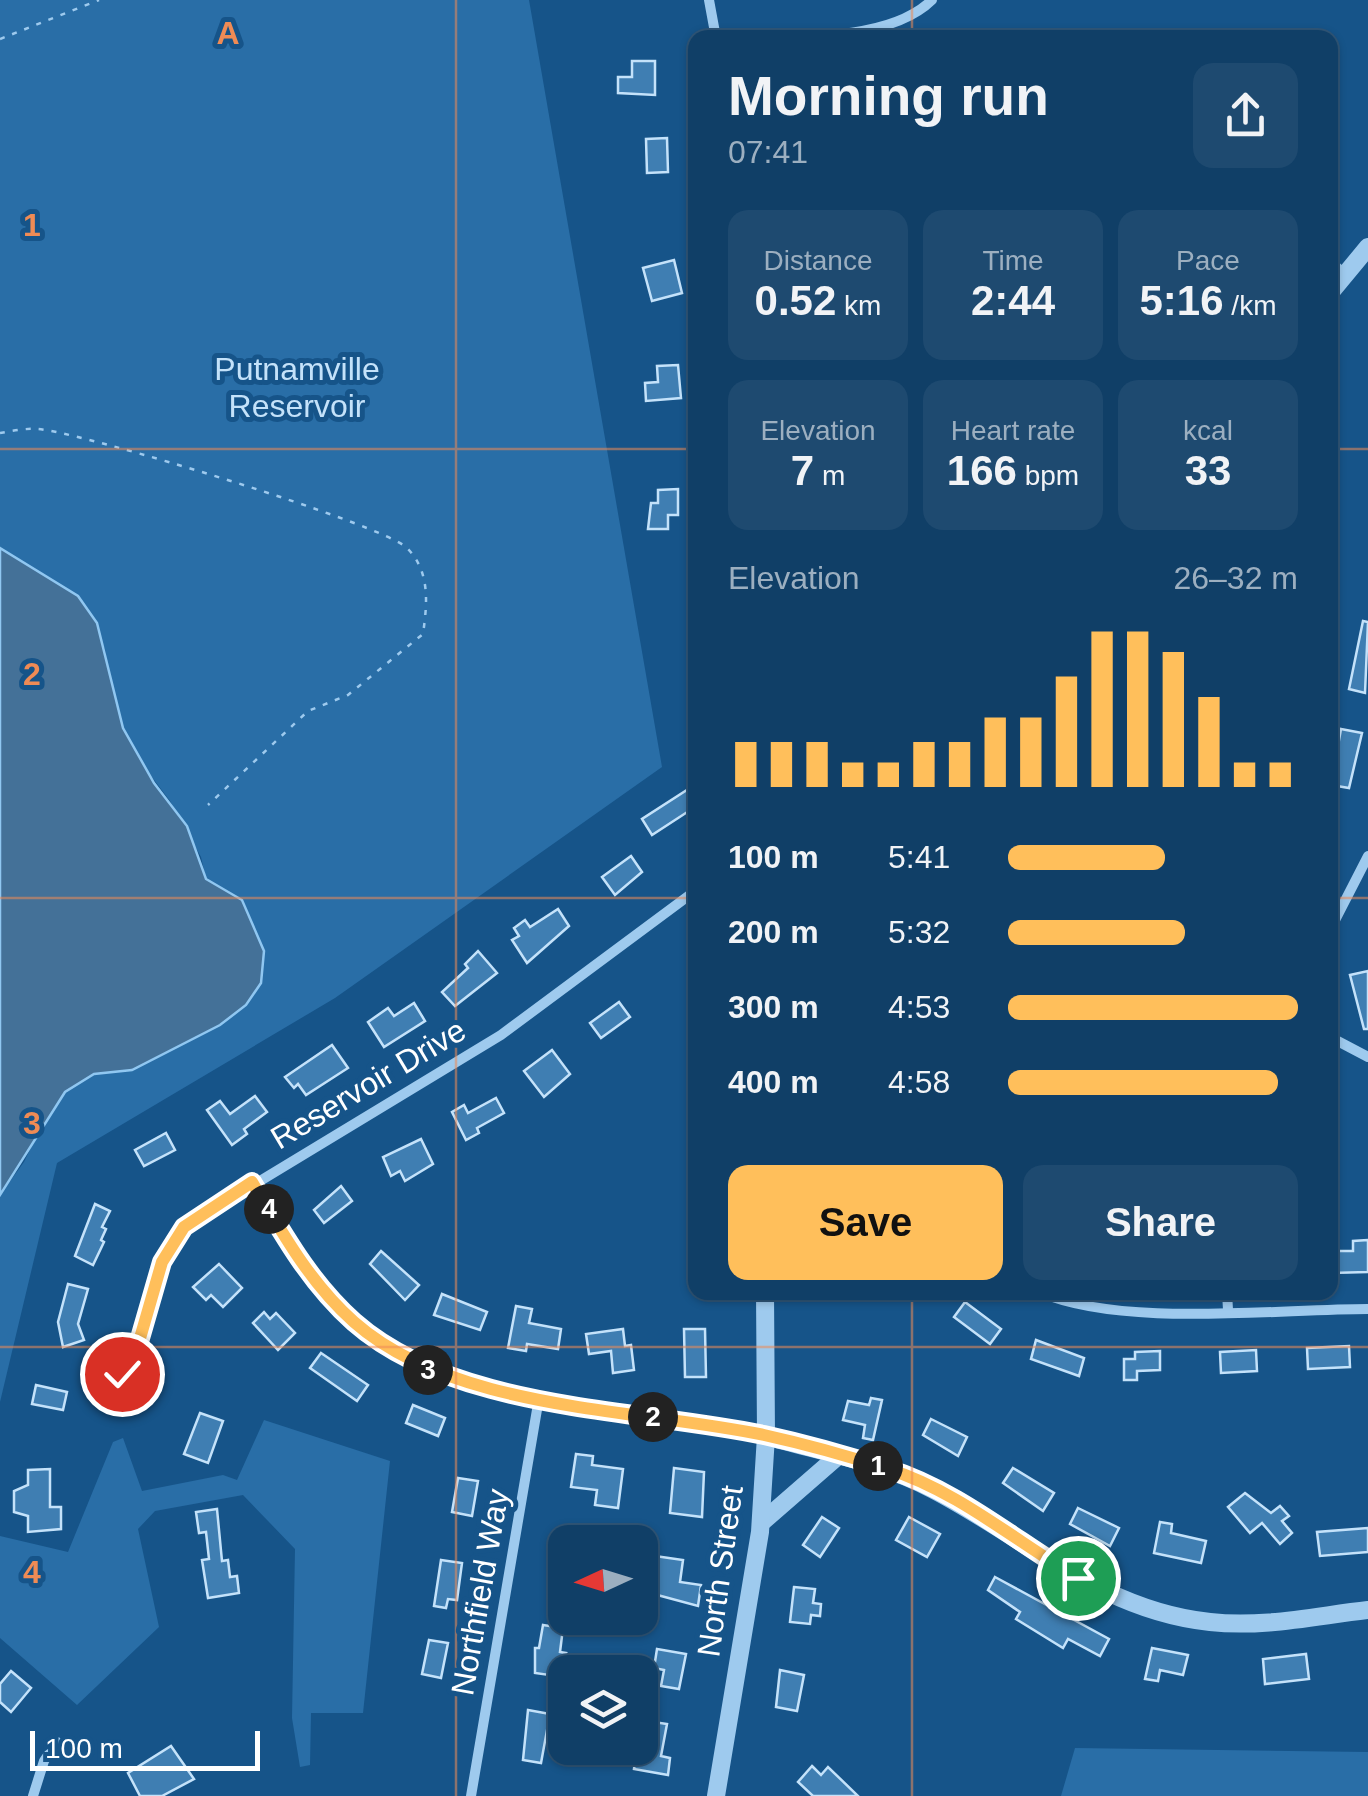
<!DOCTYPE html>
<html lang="en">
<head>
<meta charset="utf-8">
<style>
	body { margin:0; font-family:Arial,sans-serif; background:#1e4a70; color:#f1f3f6; height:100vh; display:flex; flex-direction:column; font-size:38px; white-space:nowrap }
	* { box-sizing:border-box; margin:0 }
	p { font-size:32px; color:#9cafc0 }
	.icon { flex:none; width:55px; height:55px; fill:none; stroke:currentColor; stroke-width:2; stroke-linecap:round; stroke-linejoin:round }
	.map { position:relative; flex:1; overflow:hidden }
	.panel { position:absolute; left:688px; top:30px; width:650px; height:1270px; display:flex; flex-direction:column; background:#103f67; border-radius:20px; box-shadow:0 2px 8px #0004,0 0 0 2px #30587b }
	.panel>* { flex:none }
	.needle { width:65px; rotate:266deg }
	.fabs { position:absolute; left:548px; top:1525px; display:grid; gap:20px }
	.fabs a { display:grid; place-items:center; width:110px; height:110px; border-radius:20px; background:#103f67; box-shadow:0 2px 8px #0004,0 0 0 2px #30587b; font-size:50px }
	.scale { position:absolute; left:30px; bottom:25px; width:230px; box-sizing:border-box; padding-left:10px; border:5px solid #fff; border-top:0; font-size:28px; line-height:35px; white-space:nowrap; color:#fff; -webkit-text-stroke:8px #165489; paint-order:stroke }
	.pin { position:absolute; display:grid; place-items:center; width:85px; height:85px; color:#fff; margin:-42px; border:5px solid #fff; border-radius:50%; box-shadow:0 2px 10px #0007 }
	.km { position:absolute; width:50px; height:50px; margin:-25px; border-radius:50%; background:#222; color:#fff; font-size:28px; line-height:50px; text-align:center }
	.round { display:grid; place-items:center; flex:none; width:105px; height:105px; border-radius:20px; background:#1e4a70 }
	.headline { display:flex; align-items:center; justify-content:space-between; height:170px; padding:0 40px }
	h1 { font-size:55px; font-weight:600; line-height:75px }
	.stats { display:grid; grid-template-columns:repeat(3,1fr); gap:15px; height:170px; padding:10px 40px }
	.stats div { display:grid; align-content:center; border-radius:20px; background:#1e4a70; text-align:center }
	.stats b { font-size:42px; font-weight:600 }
	.stats small { font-size:28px; font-weight:400 }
	.stats p { font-size:28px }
	.chart { height:280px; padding:20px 40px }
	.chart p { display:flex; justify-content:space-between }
	.chart svg { width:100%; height:180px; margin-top:10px; stroke:#ffbf5b; stroke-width:6 }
	.action { display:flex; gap:20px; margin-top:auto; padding:20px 40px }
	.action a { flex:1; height:115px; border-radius:20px; background:#ffbf5b; color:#111; font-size:40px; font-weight:600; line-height:115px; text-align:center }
	.action a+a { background:#1e4a70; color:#f1f3f6 }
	ul { padding:0 40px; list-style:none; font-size:32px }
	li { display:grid; grid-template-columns:160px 120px 1fr; align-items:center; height:75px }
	li i { height:25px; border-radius:12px; background:#ffbf5b }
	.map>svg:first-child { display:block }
	.green { fill:#296ea7 }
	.water { fill:#447198; stroke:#90c7f1; stroke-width:2.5 }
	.building { fill:#3f7eb2; stroke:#c4e2fa; stroke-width:2.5 }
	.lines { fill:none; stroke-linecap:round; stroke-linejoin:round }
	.path { stroke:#9ecaee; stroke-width:2.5; stroke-dasharray:5 8; stroke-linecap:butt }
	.minor { stroke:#9ecaee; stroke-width:10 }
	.tertiary { stroke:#9ecaee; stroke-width:18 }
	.route-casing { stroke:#fff; stroke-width:20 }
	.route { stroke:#ffbf5b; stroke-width:12 }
	.grid { fill:none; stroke:#ef8b55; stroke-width:2.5; stroke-opacity:0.55 }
	.labels { text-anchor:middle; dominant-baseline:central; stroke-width:10; stroke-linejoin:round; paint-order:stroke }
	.park-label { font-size:32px; fill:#c4e2fa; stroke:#165489 }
	.street-label { font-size:32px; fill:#fff; stroke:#165489 }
	.grid-label { font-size:32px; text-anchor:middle; font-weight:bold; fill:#ef8b55; stroke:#165489; stroke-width:10; stroke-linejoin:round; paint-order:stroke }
</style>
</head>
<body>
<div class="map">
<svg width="1368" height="1796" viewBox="0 0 1368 1796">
	<rect width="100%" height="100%" fill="#165489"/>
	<!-- green -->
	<g class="green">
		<path d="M0,0h529l133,767 -327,231 -278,165 -57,239v-207l24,-33 25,-52 16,-18 29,-18 38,-4 88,-45 26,-20 18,-54 -21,-51 -37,-21 -5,-22 -31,-56 -34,-45 -13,-28 -13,-41 -5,-38 -27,-53 -78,-48z"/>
		<path d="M264,1420l126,41 -27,252h-52l-1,52 -10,2 -8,-49 3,-169 -52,-54 -88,16 -17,18 21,98 -82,78 -77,-67v-102l68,16 45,-110 10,-4 19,53 81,-16 14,5z"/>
		<path d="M1075,1748l293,4v44h-307z"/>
	</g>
	<!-- water -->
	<path class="water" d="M0,548l78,48 19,27 26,105 31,55 33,43 19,53 36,21 22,51 -3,32 -15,22 -26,20 -88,45 -38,4 -29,18 -65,103z"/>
	<!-- building -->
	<g class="building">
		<path d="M632,61h23v34l-37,-2v-16h14z"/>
		<path d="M667,138l1,34 -21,1 -1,-34z"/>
		<path d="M674,260l8,33 -30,8 -9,-33z"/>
		<path d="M678,365l3,33 -35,3 -1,-18 13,-1 -1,-16z"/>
		<path d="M678,489v26h-10v14h-20l3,-26h7v-13z"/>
		<path d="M1363,621l5,1 -3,71 -16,-4z"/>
		<path d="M1341,729l21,4 -13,55 -18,-3z"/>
		<path d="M690,788l5,19 -43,28 -10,-16z"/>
		<path d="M631,856l11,16 -27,23 -13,-18z"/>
		<path d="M558,909l11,17 -42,37 -15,-23 7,-4 -5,-8 11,-8 5,7z"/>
		<path d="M478,951l19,22 -42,33 -13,-14 26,-24 -3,-4z"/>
		<path d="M1368,971v58h-4l-14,-54z"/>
		<path d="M619,1002l11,15 -29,21 -11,-15z"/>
		<path d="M414,1003l11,18 -41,26 -16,-25 20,-14 6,8z"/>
		<path d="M332,1045l16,23 -42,27 -8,-11 -4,4 -9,-11z"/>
		<path d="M552,1050l18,24 -26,23 -20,-26z"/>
		<path d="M255,1096l12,16 -23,17 3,5 -15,11 -25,-35 13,-9 10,13z"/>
		<path d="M496,1098l8,15 -27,15 2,5 -13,7 -14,-28 12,-7 4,8z"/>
		<path d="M166,1133l9,17 -31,16 -9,-16z"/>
		<path d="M421,1139l12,25 -28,17 -5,-10 -9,5 -8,-19z"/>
		<path d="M341,1186l11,15 -28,22 -10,-13z"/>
		<path d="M95,1204l15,7 -8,16 4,2 -5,11 3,2 -11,23 -18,-9z"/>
		<path d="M1368,1240v32l-37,1 -1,-22h23v-10z"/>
		<path d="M381,1251l38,34 -14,15 -35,-36z"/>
		<path d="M219,1264l23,24 -19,19 -12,-12 -5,5 -13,-13z"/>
		<path d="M68,1284l20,5 -10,35 6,16 -21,7 -5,-25z"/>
		<path d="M442,1294l45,18 -7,18 -46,-15z"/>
		<path d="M965,1302l36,27 -11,15 -36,-27z"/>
		<path d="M516,1306l16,3 -3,14 32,6 -3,20 -31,-5 -1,7 -18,-3z"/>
		<path d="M264,1312l6,7 6,-6 19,20 -17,17 -25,-27z"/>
		<path d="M623,1329l2,17 6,-1 3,25 -21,3 -2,-22 -22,3 -3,-20z"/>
		<path d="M684,1329h21l1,48h-21z"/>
		<path d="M1036,1340l48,18 -5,18 -48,-17z"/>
		<path d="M1349,1346l1,21 -42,2 -1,-21z"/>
		<path d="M1256,1350l1,21 -36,2 -1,-21z"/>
		<path d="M1160,1351v19l-23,1v9h-13v-21h11v-7z"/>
		<path d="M321,1353l47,32 -11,16 -47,-33z"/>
		<path d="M36,1385l31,7 -4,18 -31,-6z"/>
		<path d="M871,1398l11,2 -9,40 -10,-2 2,-13 -22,-5 5,-19 21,4z"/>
		<path d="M413,1405l32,13 -7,18 -32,-13z"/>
		<path d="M200,1413l23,8 -15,42 -24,-9z"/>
		<path d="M931,1419l36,18 -9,19 -35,-21z"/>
		<path d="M576,1454l17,2 -1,9 31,4 -5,39 -23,-3 2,-15 -26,-3z"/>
		<path d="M674,1468l30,4 -2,45 -32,-4z"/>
		<path d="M1013,1468l41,25 -11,18 -40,-28z"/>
		<path d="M50,1469v38h11v22l-33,3v-16l-14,-4v-21l14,-6v-15z"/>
		<path d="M458,1478l20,3 -6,35 -20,-4z"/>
		<path d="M1245,1493l26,20 9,-7 9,10 -7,5 10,12 -12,11 -18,-21 -12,10 -22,-26z"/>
		<path d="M1078,1508l41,20 -9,18 -40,-22z"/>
		<path d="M217,1509l5,52 6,-1 2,17 7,-1 2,17 -31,5 -6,-38 7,-1 -3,-27 -7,1 -3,-21z"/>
		<path d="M822,1517l17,11 -19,29 -17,-12z"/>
		<path d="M909,1517l31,17 -13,23 -31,-17z"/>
		<path d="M1160,1522l12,2 -1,9 35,8 -5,22 -47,-10z"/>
		<path d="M1368,1528v24l-48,4 -3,-24z"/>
		<path d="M655,1556l28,4 -3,22 21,3 -3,21 -48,-13z"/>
		<path d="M441,1560l21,3 -5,37 -9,-1 -2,9 -12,-2z"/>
		<path d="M995,1577l114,62 -9,17 -32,-17 -5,9 -47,-29 4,-7 -32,-22z"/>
		<path d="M794,1587l21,2 -2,14 8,1 -1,12 -9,-1 -1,9 -20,-2z"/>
		<path d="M543,1625l20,3 -3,24 6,1 -10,23 -21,-3v-25h4z"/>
		<path d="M429,1640l19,3 -7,35 -19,-4z"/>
		<path d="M1152,1648l36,7 -5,20 -23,-5 -2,11 -13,-2z"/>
		<path d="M657,1649l29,5 -7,35 -18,-3 3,-16 -10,-2z"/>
		<path d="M1306,1654l3,25 -44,5 -2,-25z"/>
		<path d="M780,1670l24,5 -7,36 -21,-4z"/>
		<path d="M11,1671l20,17 -20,24 -11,-10v-18z"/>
		<path d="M528,1710l22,4 -9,49 -18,-3z"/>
		<path d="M647,1721l20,3 -6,32 9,2 -2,17 -34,-6 2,-15h6z"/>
		<path d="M171,1746l23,33 -32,17h-22l-12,-23z"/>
		<path d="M812,1766l9,9 7,-8 30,29h-45l-15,-14z"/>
	</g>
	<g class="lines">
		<!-- path -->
		<g class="path">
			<path d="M0,39l99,-39"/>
			<path d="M0,433c12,-2 26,-5 38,-4 43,3 345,95 369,119 24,24 20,57 16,86l-75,61 -40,16 -100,94"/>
		</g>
		<!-- minor -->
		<g class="minor">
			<path d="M709,0l7,38"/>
			<path d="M716,37c63,-2 169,9 216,-37"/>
			<path d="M1330,261l15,14"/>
			<path d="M1330,930l38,-74"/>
			<path d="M1330,1037l38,20"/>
			<path d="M252,1182l72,111 62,53 35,21 39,14 68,15 238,40"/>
			<path d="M1039,1292c85,36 235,17 329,17"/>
			<path d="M1227,1292l1,18"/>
			<path d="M132,1366l-24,22 8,15 19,-5c4,-15 -4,-25 -2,-38 9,-48 25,-92 51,-133l317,-192 194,-144"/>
			<path d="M33,1796l11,-35 13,-19"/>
			<path d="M471,1796l68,-398"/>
		</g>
		<!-- tertiary -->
		<g class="tertiary">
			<path d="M1330,293l38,-46"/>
			<path d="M766,1436c56,16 115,26 166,53 93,48 169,122 278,133 53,6 105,-6 158,-12"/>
			<path d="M761,1523l77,-67"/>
			<path d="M716,1796l44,-264 6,-96 -1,-144"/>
		</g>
	</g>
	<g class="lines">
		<!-- route casing -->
		<g class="route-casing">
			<path id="route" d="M122,1374l10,-8 30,-104 22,-35 68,-45c30,50 57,100 102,140 101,89 281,86 410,113 41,9 84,21 124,34 68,21 129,73 190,109"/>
		</g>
		<!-- route -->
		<use href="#route" class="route"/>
	</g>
	<!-- grid -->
	<path class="grid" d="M456,0v1796M912,0v38M0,449h695M1330,449h38M0,898h695M1330,898h38M912,1292v504M0,1347h1368"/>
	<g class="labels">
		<!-- park labels -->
		<g class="park-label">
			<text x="297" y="369">Putnamville<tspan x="297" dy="37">Reservoir</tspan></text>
		</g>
		<!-- street labels -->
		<g class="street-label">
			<text transform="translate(368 1084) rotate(-31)">Reservoir Drive</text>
			<text transform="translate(720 1571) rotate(-82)">North Street</text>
			<text transform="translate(480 1592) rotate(-80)">Northfield Way</text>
		</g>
	</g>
	<g class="grid-label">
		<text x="228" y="44">A</text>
		<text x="32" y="236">1</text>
		<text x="32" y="685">2</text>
		<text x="32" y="1134">3</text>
		<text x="32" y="1583">4</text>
	</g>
</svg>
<div class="fabs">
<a><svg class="needle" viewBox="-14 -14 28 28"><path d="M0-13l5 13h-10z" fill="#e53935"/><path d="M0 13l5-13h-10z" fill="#9cafc0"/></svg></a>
<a><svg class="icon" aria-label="layers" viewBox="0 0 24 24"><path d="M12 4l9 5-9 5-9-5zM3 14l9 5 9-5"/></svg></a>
</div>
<div class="scale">100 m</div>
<div class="pin" style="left:1078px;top:1578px;background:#1e9e55"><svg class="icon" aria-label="arrive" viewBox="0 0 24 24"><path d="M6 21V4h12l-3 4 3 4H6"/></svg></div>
<div class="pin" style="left:122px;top:1374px;background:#d93025"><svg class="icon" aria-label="check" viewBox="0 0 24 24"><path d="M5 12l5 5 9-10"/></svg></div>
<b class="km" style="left:878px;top:1466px">1</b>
<b class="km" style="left:653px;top:1417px">2</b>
<b class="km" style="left:428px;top:1370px">3</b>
<b class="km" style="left:269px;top:1209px">4</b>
<section class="panel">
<div class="headline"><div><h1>Morning run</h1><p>07:41</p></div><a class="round"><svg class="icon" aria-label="share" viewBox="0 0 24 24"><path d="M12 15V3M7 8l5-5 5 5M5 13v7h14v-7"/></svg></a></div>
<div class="stats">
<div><p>Distance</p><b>0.52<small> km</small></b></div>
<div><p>Time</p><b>2:44</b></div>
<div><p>Pace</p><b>5:16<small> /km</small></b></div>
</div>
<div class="stats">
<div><p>Elevation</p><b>7<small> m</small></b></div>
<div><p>Heart rate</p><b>166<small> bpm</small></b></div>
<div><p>kcal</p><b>33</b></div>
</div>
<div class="chart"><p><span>Elevation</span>26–32 m</p>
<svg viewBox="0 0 160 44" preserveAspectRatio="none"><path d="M5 44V33M15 44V33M25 44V33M35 44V38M45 44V38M55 44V33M65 44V33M75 44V27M85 44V27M95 44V17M105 44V6M115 44V6M125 44V11M135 44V22M145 44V38M155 44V38"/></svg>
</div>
<ul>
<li><b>100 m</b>5:41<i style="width:54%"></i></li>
<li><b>200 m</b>5:32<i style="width:61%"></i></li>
<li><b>300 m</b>4:53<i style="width:100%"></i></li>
<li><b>400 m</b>4:58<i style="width:93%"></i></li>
</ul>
<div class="action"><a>Save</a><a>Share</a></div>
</section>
</div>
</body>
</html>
